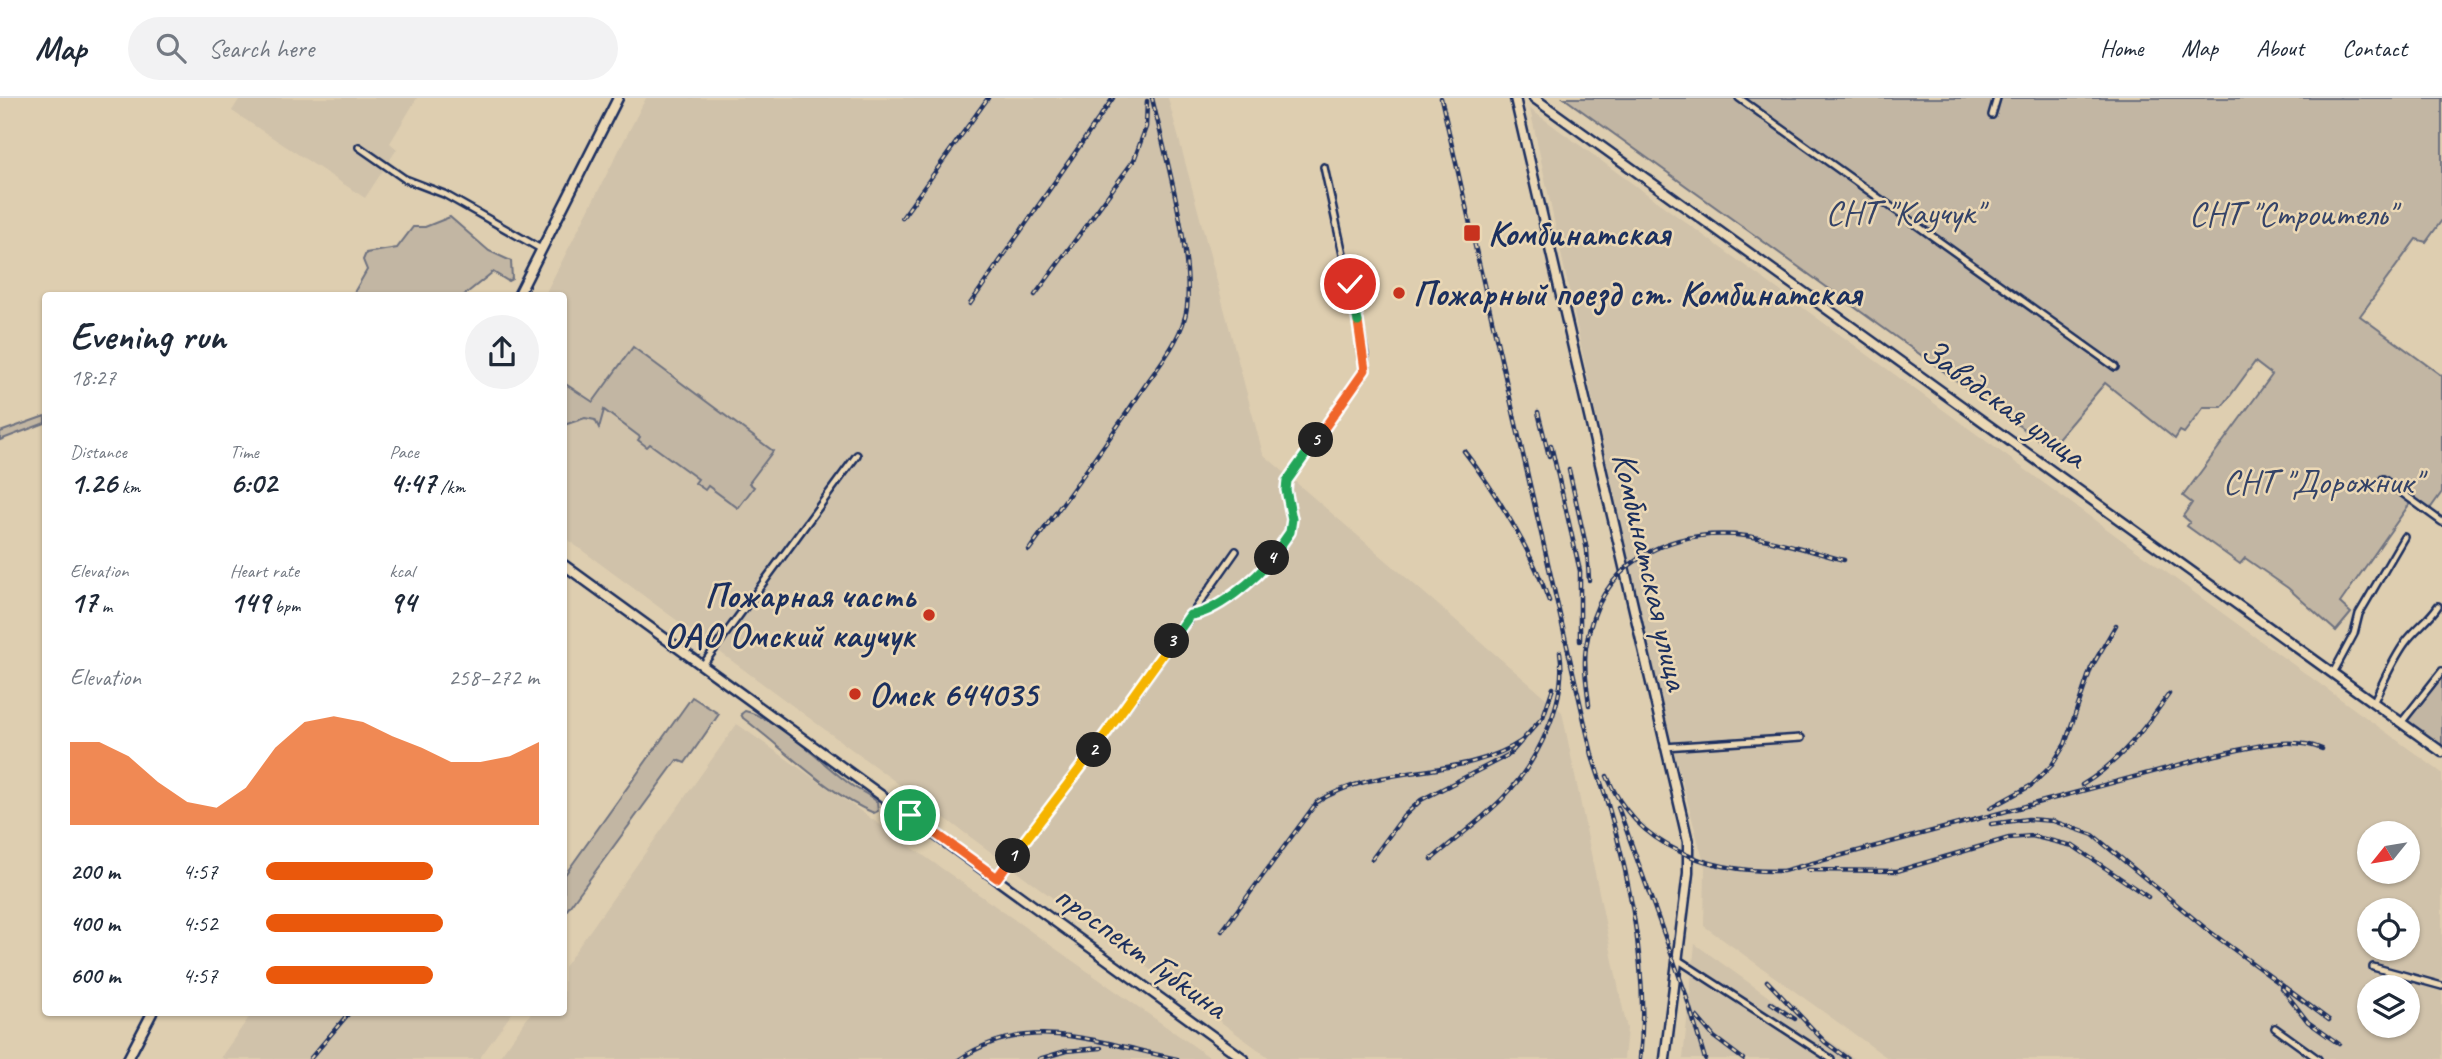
<!DOCTYPE html>
<html lang="en">
<head>
<meta charset="utf-8">
<style>
	body { margin:0; font-family:Caveat,sans-serif; background:#f2f2f3; color:#1f2937; height:100vh; display:flex; flex-direction:column; font-size:26px; white-space:nowrap }
	* { box-sizing:border-box; margin:0 }
	p { font-size:23px; color:#747a83 }
	.icon { flex:none; width:38px; height:38px; fill:none; stroke:currentColor; stroke-width:2; stroke-linecap:round; stroke-linejoin:round }
	.map { position:relative; flex:1; overflow:hidden }
	.details { position:absolute; left:42px; top:194px; width:525px; height:724px; display:flex; flex-direction:column; background:#fff; border-radius:7px; box-shadow:0 2px 5px #0004 }
	.details>* { flex:none }
	.needle { width:46px; rotate:240deg }
	.fabs { position:absolute; left:2357px; top:723px; display:grid; gap:14px }
	.fabs a { display:grid; place-items:center; width:63px; height:63px; border-radius:50%; background:#fff; box-shadow:0 2px 5px #0004; font-size:35px }
	.pin { position:absolute; display:grid; place-items:center; width:60px; height:60px; color:#fff; margin:-30px; border:4px solid #fff; border-radius:50%; box-shadow:0 2px 7px #0007 }
	.km { position:absolute; width:35px; height:35px; margin:-18px; border-radius:50%; background:#222; color:#fff; font-size:19px; line-height:35px; text-align:center }
	.round { display:grid; place-items:center; flex:none; width:74px; height:74px; border-radius:37px; background:#f2f2f3 }
	.head { display:flex; align-items:center; justify-content:space-between; height:119px; padding:0 28px }
	h1 { font-size:38px; font-weight:700; line-height:52px }
	.metrics { display:grid; grid-template-columns:repeat(3,1fr); gap:10px; height:119px; padding:7px 28px }
	.metrics div { display:grid; align-content:center }
	.metrics b { font-size:30px; font-weight:700 }
	.metrics small { font-size:19px; font-weight:400 }
	.metrics p { font-size:19px }
	.chart { height:196px; padding:14px 28px }
	.chart p { display:flex; justify-content:space-between }
	.chart svg { width:100%; height:126px; margin-top:7px; fill:#ea580c; opacity:.7 }
	ul { padding:0 28px; list-style:none; font-size:23px }
	li { display:grid; grid-template-columns:112px 84px 1fr; align-items:center; height:52px }
	li i { height:18px; border-radius:9px; background:#ea580c }
	header { display:flex; align-items:center; gap:42px; box-sizing:border-box; height:98px; padding:0 35px; background:#fff; border-bottom:2px solid #e0e1e3 }
	header strong { font-size:33px }
	nav { display:flex; gap:38px; margin-inline-start:auto; font-size:24px }
	.search { width:490px; height:63px; background:#f2f2f3; display:flex; align-items:center; gap:18px; box-sizing:border-box; padding:0 24px; border-radius:38px; color:#747a83; font-size:26px }
	.map>svg:first-child { display:block }
	.built { fill:#d0c2aa; fill-rule:evenodd }
	.green { fill:#c2b6a3; stroke:#6e7280; stroke-width:2 }
	.lines { fill:none; stroke-linecap:round; stroke-linejoin:round }
	.minor-casing { stroke:#1b2f5e; stroke-width:10 }
	.secondary-casing { stroke:#1b2f5e; stroke-width:13 }
	.minor { stroke:#ebd8b5; stroke-width:5 }
	.secondary { stroke:#ebd8b5; stroke-width:8 }
	.rail-casing { stroke:#1b2f5e; stroke-width:4.5 }
	.rail { stroke:#ebd8b5; stroke-width:2; stroke-dasharray:5; stroke-linecap:butt }
	.split-1-casing { stroke:#fff; stroke-width:14 }
	.split-2-casing { stroke:#fff; stroke-width:14 }
	.split-3-casing { stroke:#fff; stroke-width:14 }
	.split-4-casing { stroke:#fff; stroke-width:14 }
	.split-5-casing { stroke:#fff; stroke-width:14 }
	.split-6-casing { stroke:#fff; stroke-width:14 }
	.split-7-casing { stroke:#fff; stroke-width:14 }
	.split-1 { stroke:#f0652b; stroke-width:9 }
	.split-2 { stroke:#f5b400; stroke-width:9 }
	.split-3 { stroke:#f5b400; stroke-width:9 }
	.split-4 { stroke:#22a559; stroke-width:9 }
	.split-5 { stroke:#22a559; stroke-width:9 }
	.split-6 { stroke:#f0652b; stroke-width:9 }
	.split-7 { stroke:#22a559; stroke-width:9 }
	.poi-dot { fill:#c8321e; stroke:#ebd8b5; stroke-width:2.5 }
	.labels { text-anchor:middle; dominant-baseline:central; stroke-width:5; stroke-linejoin:round; paint-order:stroke }
	.park-label { font-size:35px; fill:#344368; stroke:#ebd8b5 }
	.poi-label { font-size:35px; font-weight:bold; fill:#1b2f5e; stroke:#ebd8b5; text-anchor:start }
	.street-label { font-size:35px; fill:#1b2f5e; stroke:#ebd8b5 }
</style>
</head>
<body>
<header>
<strong>Map</strong>
<div class="search"><svg class="icon" aria-label="search" viewBox="0 0 24 24"><circle cx="10" cy="10" r="6"/><path d="M15 15l6 6"/></svg>Search here</div>
<nav><a>Home</a><a>Map</a><a>About</a><a>Contact</a></nav>
</header>
<div class="map">
<svg width="2442" height="961" viewBox="0 0 2442 961">
	<rect width="100%" height="100%" fill="#deceb0"/>
	<filter id="ink" filterUnits="userSpaceOnUse"><feTurbulence type="fractalNoise" baseFrequency=".0143" numOctaves="2"/><feDisplacementMap in="SourceGraphic" scale="14" xChannelSelector="R" yChannelSelector="G"/><feConvolveMatrix kernelMatrix="1 2 1 2 8 2 1 2 1" color-interpolation-filters="sRGB"/></filter>
	<g filter="url(#ink)">
		<!-- built -->
		<g class="built">
			<path d="M240,0h177l-27,45 7,6 -32,49 -133,-87z"/>
			<path d="M646,0h522l95,356 299,258 65,317 -3,30h-353l-707,-522v-241h-20z"/>
			<path d="M1530,11l912,664v286h-553l-185,-133 1,-59 -60,-224zM2370,735h38v39h-38zM2370,812h38v38h-38zM2370,889h38v39h-38z"/>
			<path d="M737,626l475,335h-714l33,-46h33v-46z"/>
			<path d="M1695,846l160,115h-172z"/>
			<path d="M252,915h260l-33,46h-255l-3,-2z"/>
		</g>
		<!-- green -->
		<g class="green">
			<path d="M1564,0h878v122l-16,22 -10,-3 -56,77 82,60v116l-13,18 -16,-11 -73,104 11,10 -15,18 -48,-43 -43,-30 -5,6 -53,-38 3,-4 -7,-6 9,-13 -9,-7 89,-121 -17,-13 -33,45h-18l-20,26 -4,-2 -5,8 -70,-56 -55,65z"/>
			<path d="M450,119l39,34 22,10 1,18 -4,2 -15,-9 -30,24h-111l15,-26 -4,-10 3,-7 31,-5 16,-21h12z"/>
			<path d="M633,249l140,104 -24,32 5,4 -16,21 -30,-22 -3,4 -10,-7 3,-4 -48,-35 -3,3 -9,-7 2,-3 -36,-27 -5,18 -4,-8 -10,-2 -21,7v-42l29,19z"/>
			<path d="M45,318v7l-45,17v-8z"/>
			<path d="M2442,576v73l-36,-26z"/>
			<path d="M692,599l27,17 -34,49 -8,-3 -113,154v-38z"/>
			<path d="M745,613c37,9 77,54 109,76 8,5 16,8 23,15l1,9 -4,2c-45,-18 -91,-65 -131,-95l-2,-4z"/>
		</g>
		<g class="lines">
			<!-- minor casing -->
			<g class="minor-casing">
				<g id="minor">
					<path d="M1739,0l376,269"/>
					<path d="M1992,17l5,-17"/>
					<path d="M359,49l46,32 39,15 97,55"/>
					<path d="M2383,381l59,43"/>
					<path d="M1190,517c32,-1 91,-56 100,-86 5,-16 -5,-31 -3,-48l78,-111v-15l-41,-188"/>
					<path d="M702,568l155,-211"/>
					<path d="M2333,575l21,-39 5,-20 45,-77"/>
					<path d="M2373,605c10,-20 19,-42 32,-60 10,-14 24,-23 33,-37"/>
					<path d="M2401,625l41,-52"/>
					<path d="M1664,649l137,-9"/>
					<path d="M997,780l136,-180 103,-147"/>
					<path d="M1677,861l154,100"/>
					<path d="M2373,869l69,19"/>
					<path d="M2275,930l43,31"/>
				</g>
			</g>
			<!-- secondary casing -->
			<g class="secondary-casing">
				<g id="secondary">
					<path d="M1515,0l173,744v31l-23,186"/>
					<path d="M1534,0l908,654"/>
					<path d="M518,198l100,-198"/>
					<path d="M564,467l680,494"/>
					<path d="M128,961l24,-46"/>
				</g>
			</g>
			<!-- minor -->
			<use href="#minor" class="minor"/>
			<!-- secondary -->
			<use href="#secondary" class="secondary"/>
			<!-- rail casing -->
			<g class="rail-casing">
				<g id="rail">
					<path d="M1441,0l152,661c32,90 57,204 47,300"/>
					<path d="M902,120l86,-120"/>
					<path d="M1035,197l99,-135 12,-33 1,-26"/>
					<path d="M970,206l143,-206"/>
					<path d="M1538,314l11,44"/>
					<path d="M1551,347l29,126v70"/>
					<path d="M1464,353c32,41 68,101 85,150"/>
					<path d="M1569,372l18,80 2,30"/>
					<path d="M1029,452c38,-53 77,-105 113,-160 17,-25 41,-52 45,-83 6,-54 -22,-154 -35,-209"/>
					<path d="M1589,607c-2,-19 -6,-39 -3,-58 12,-83 81,-120 160,-111 33,4 66,16 98,24"/>
					<path d="M1607,678c29,72 104,97 176,95l433,-116c33,-7 74,-20 106,-6"/>
					<path d="M2082,687c37,-22 62,-56 87,-91"/>
					<path d="M1618,709l67,185 20,67"/>
					<path d="M1990,710l42,-23 20,-20 13,-21 26,-76 25,-43"/>
					<path d="M1991,726l37,-5 25,2 40,14 112,93 124,92"/>
					<path d="M1372,761l31,-42 18,-17 89,-46 33,-37 10,-29"/>
					<path d="M1432,761c23,-20 49,-39 70,-60 34,-35 66,-97 58,-147"/>
					<path d="M1808,772l89,1 112,-33 23,-2 41,10 75,51"/>
					<path d="M1222,833l95,-129c64,-40 145,-21 206,-62"/>
					<path d="M1767,883l58,61 23,17"/>
					<path d="M2282,890l26,34 31,22"/>
					<path d="M1771,905l24,16"/>
					<path d="M1697,919l17,20 29,22"/>
					<path d="M310,961l39,-46"/>
					<path d="M960,961c68,-47 144,-15 217,0"/>
					<path d="M1039,961l27,-8 35,-3"/>
				</g>
			</g>
			<!-- rail -->
			<use href="#rail" class="rail"/>
		</g>
	</g>
	<g class="lines" filter="url(#ink)">
		<!-- split-1 casing -->
		<g class="split-1-casing">
			<path id="split-1" d="M910,717l87,63 16,-22"/>
		</g>
		<!-- split-2 casing -->
		<g class="split-2-casing">
			<path id="split-2" d="M1013,758l81,-106"/>
		</g>
		<!-- split-3 casing -->
		<g class="split-3-casing">
			<path id="split-3" d="M1094,652l78,-109"/>
		</g>
		<!-- split-4 casing -->
		<g class="split-4-casing">
			<path id="split-4" d="M1172,543l18,-26c24,-1 68,-37 82,-57"/>
		</g>
		<!-- split-5 casing -->
		<g class="split-5-casing">
			<path id="split-5" d="M1272,460l18,-26 2,-13 -6,-29 1,-9 29,-41"/>
		</g>
		<!-- split-6 casing -->
		<g class="split-6-casing">
			<path id="split-6" d="M1316,342l49,-70 -7,-48"/>
		</g>
		<!-- split-7 casing -->
		<g class="split-7-casing">
			<path id="split-7" d="M1350,186l8,38"/>
		</g>
		<!-- split-1 -->
		<use href="#split-1" class="split-1"/>
		<!-- split-2 -->
		<use href="#split-2" class="split-2"/>
		<!-- split-3 -->
		<use href="#split-3" class="split-3"/>
		<!-- split-4 -->
		<use href="#split-4" class="split-4"/>
		<!-- split-5 -->
		<use href="#split-5" class="split-5"/>
		<!-- split-6 -->
		<use href="#split-6" class="split-6"/>
		<!-- split-7 -->
		<use href="#split-7" class="split-7"/>
	</g>
	<!-- markers -->
	<g class="poi-dot">
		<rect x="1463" y="126" width="18" height="18" rx="3.5"/>
		<circle cx="1399" cy="195" r="7"/>
		<circle cx="929" cy="517" r="7"/>
		<circle cx="855" cy="596" r="7"/>
	</g>
	<g class="labels">
		<!-- park labels -->
		<g class="park-label">
			<text x="1904" y="114">СНТ "Каучук"</text>
			<text x="2292" y="115">СНТ "Строитель"</text>
			<text x="2322" y="383">СНТ "Дорожник"</text>
		</g>
		<!-- poi labels -->
		<g class="poi-label">
			<text x="1488" y="135">Комбинатская</text>
			<text x="1413" y="195">Пожарный поезд ст. Комбинатская</text>
			<text x="915" y="497" text-anchor="end">Пожарная часть<tspan x="915" dy="40">ОАО Омский каучук</tspan></text>
			<text x="869" y="596">Омск 644035</text>
		</g>
		<!-- street labels -->
		<g class="street-label">
			<text transform="translate(2004 305) rotate(36)">Заводская улица</text>
			<text transform="translate(1651 473) rotate(77)">Комбинатская улица</text>
			<text transform="translate(1141 853) rotate(36)">проспект Губкина</text>
		</g>
	</g>
</svg>
<div class="fabs">
<a><svg class="needle" viewBox="-14 -14 28 28"><path d="M0-13l5 13h-10z" fill="#e53935"/><path d="M0 13l5-13h-10z" fill="#747a83"/></svg></a>
<a><svg class="icon" aria-label="locate" viewBox="0 0 24 24"><circle cx="12" cy="12" r="6"/><path d="M12 2v4M12 18v4M2 12h4M18 12h4"/></svg></a>
<a><svg class="icon" aria-label="layers" viewBox="0 0 24 24"><path d="M12 4l9 5-9 5-9-5zM3 14l9 5 9-5"/></svg></a>
</div>
<div class="pin" style="left:910px;top:717px;background:#1e9e55"><svg class="icon" aria-label="arrive" viewBox="0 0 24 24"><path d="M6 21V4h12l-3 4 3 4H6"/></svg></div>
<div class="pin" style="left:1350px;top:186px;background:#d93025"><svg class="icon" aria-label="check" viewBox="0 0 24 24"><path d="M5 12l5 5 9-10"/></svg></div>
<b class="km" style="left:1013px;top:758px">1</b>
<b class="km" style="left:1094px;top:652px">2</b>
<b class="km" style="left:1172px;top:543px">3</b>
<b class="km" style="left:1272px;top:460px">4</b>
<b class="km" style="left:1316px;top:342px">5</b>
<section class="details">
<div class="head"><div><h1>Evening run</h1><p>18:27</p></div><a class="round"><svg class="icon" aria-label="share" viewBox="0 0 24 24"><path d="M12 15V3M7 8l5-5 5 5M5 13v7h14v-7"/></svg></a></div>
<div class="metrics">
<div><p>Distance</p><b>1.26<small> km</small></b></div>
<div><p>Time</p><b>6:02</b></div>
<div><p>Pace</p><b>4:47<small> /km</small></b></div>
</div>
<div class="metrics">
<div><p>Elevation</p><b>17<small> m</small></b></div>
<div><p>Heart rate</p><b>149<small> bpm</small></b></div>
<div><p>kcal</p><b>94</b></div>
</div>
<div class="chart"><p><span>Elevation</span>258–272 m</p>
<svg viewBox="0 0 160 44" preserveAspectRatio="none"><path d="M0 44V15L10 15L20 20L30 29L40 36L50 38L60 31L70 17L80 8L90 6L100 8L110 13L120 17L130 22L140 22L150 20L160 15V44z"/></svg>
</div>
<ul>
<li><b>200 m</b>4:57<i style="width:61%"></i></li>
<li><b>400 m</b>4:52<i style="width:65%"></i></li>
<li><b>600 m</b>4:57<i style="width:61%"></i></li>
</ul>
</section>
</div>
</body>
</html>
